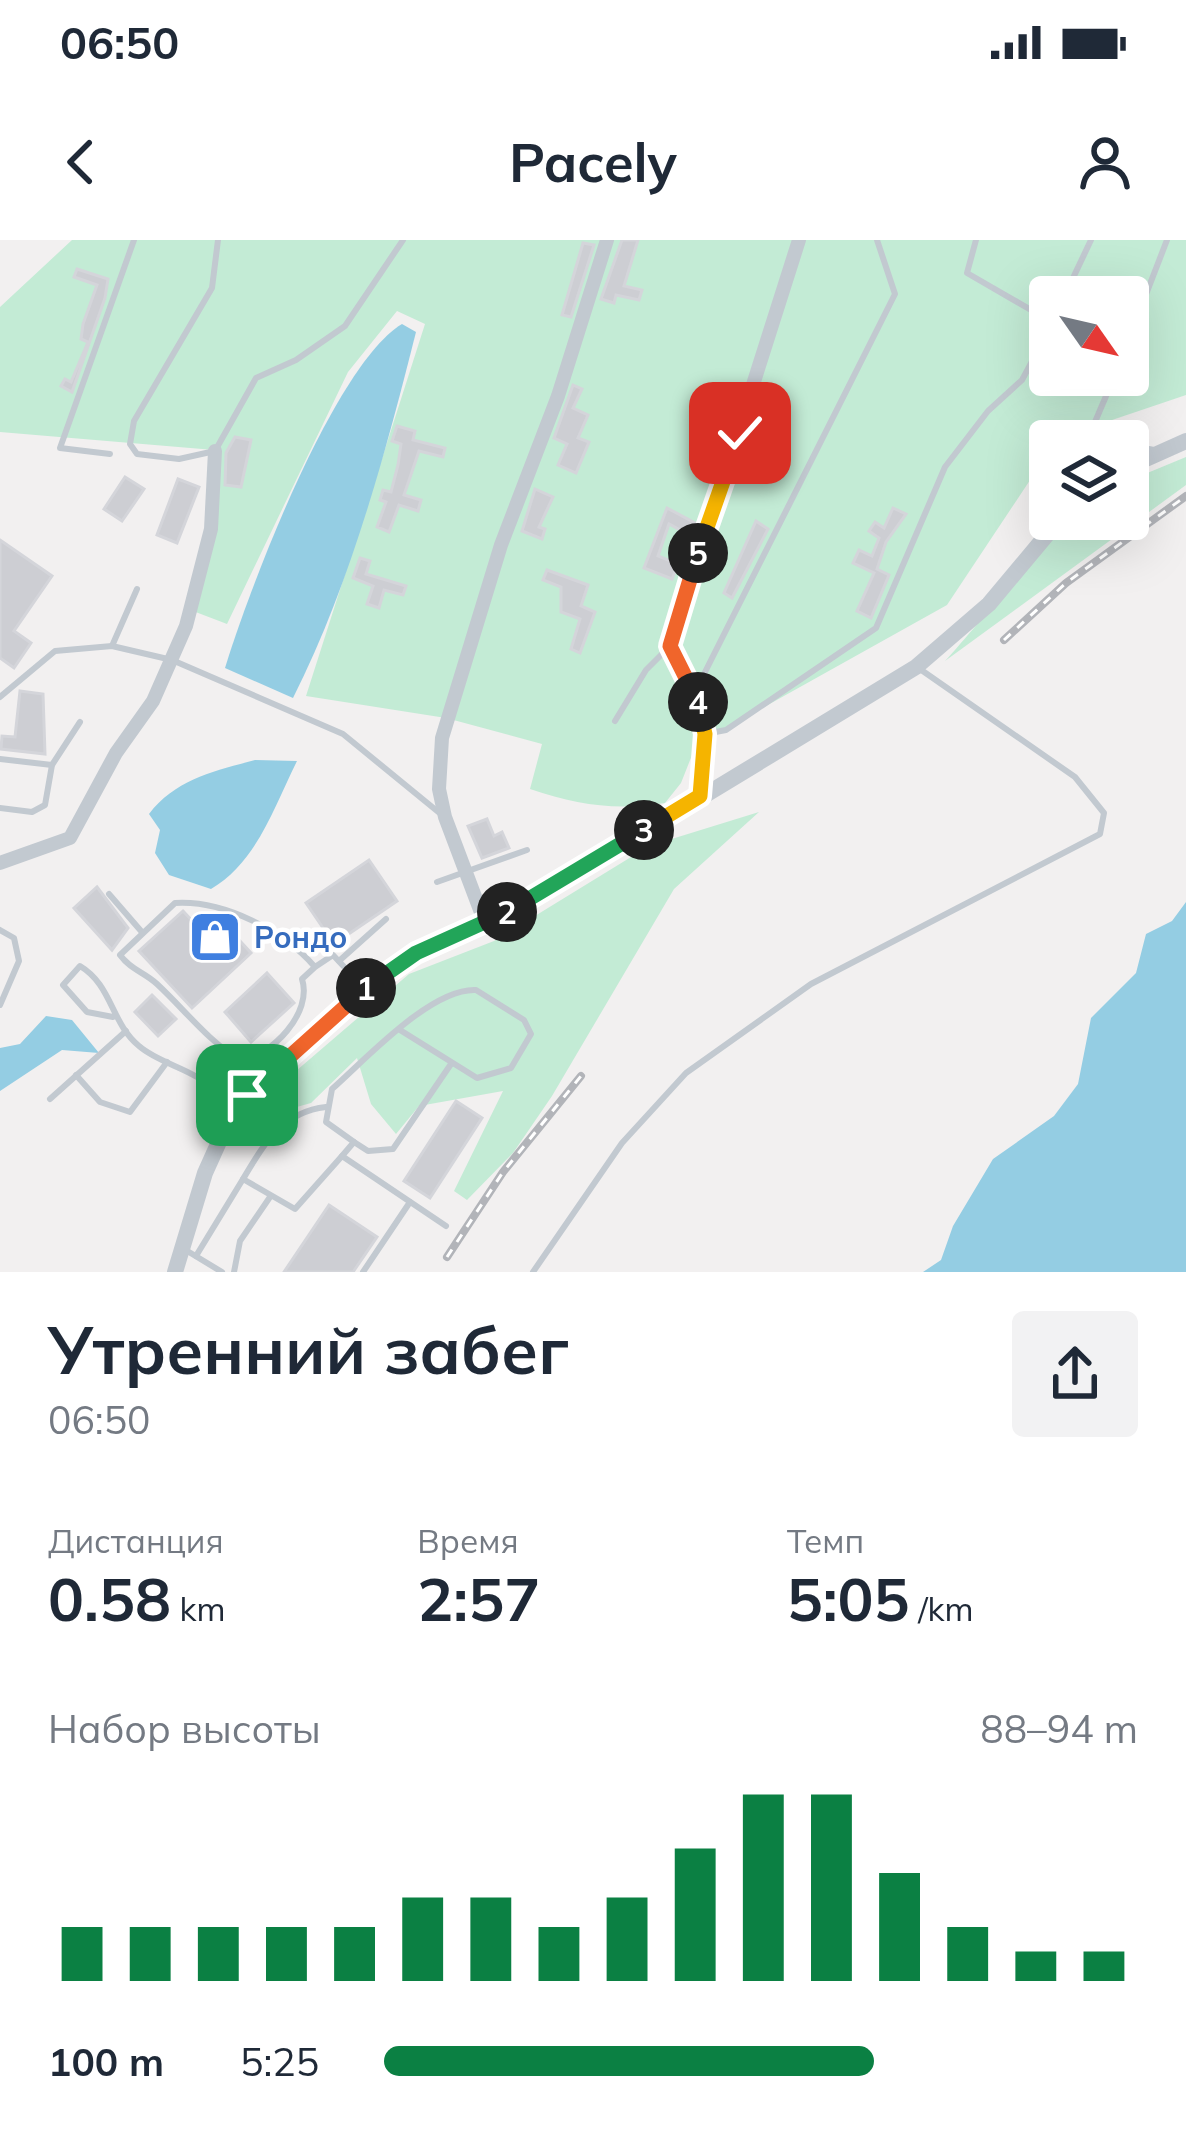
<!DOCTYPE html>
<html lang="ru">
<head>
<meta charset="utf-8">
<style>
	body { margin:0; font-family:Mulish,sans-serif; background:#f2f2f3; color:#1f2937; height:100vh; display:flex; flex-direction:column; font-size:45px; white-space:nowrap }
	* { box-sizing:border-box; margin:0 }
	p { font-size:39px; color:#747a83 }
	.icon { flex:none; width:66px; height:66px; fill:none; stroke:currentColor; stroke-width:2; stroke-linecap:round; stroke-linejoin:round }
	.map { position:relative; height:1032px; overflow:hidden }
	.details { display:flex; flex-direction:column; background:#fff; flex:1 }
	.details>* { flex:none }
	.needle { width:78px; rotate:124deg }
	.controls { position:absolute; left:1029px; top:36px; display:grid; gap:24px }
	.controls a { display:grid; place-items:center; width:120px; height:120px; border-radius:12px; background:#fff; box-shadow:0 12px 48px #0002; font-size:60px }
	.pin { position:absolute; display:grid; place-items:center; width:102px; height:102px; color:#fff; margin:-51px; border-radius:24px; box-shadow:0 6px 18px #0006 }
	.km { position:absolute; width:60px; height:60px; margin:-30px; border-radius:50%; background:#222; color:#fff; font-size:33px; line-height:60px; text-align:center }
	.round { display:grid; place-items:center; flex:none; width:126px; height:126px; border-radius:12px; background:#f2f2f3 }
	.head { display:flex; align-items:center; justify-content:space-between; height:204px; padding:0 48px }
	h1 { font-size:66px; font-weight:700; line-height:90px }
	.stats { display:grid; grid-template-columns:repeat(3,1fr); gap:18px; height:204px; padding:12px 48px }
	.stats div { display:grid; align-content:center }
	.stats b { font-size:60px; font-weight:700 }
	.stats small { font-size:33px; font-weight:400 }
	.stats p { font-size:33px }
	.chart { height:336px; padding:24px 48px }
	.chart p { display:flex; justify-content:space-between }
	.chart svg { width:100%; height:216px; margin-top:12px; stroke:#0b8043; stroke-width:6 }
	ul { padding:0 48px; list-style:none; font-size:39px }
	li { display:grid; grid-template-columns:192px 144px 1fr; align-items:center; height:90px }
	li i { height:30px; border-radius:15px; background:#0b8043 }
	.status { display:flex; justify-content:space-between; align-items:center; height:84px; padding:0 60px; background:#fff; direction:ltr }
	.status svg { height:33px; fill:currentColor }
	header { display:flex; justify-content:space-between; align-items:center; height:156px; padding:0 48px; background:#fff; font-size:54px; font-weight:700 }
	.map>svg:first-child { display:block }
	.green { fill:#c3ebd5; fill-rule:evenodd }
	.water { fill:#94cde3 }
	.building { fill:#cdced3; stroke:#d4d5da; stroke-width:3 }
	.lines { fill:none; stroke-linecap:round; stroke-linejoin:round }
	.service { stroke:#c2c9d0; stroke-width:6 }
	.minor { stroke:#c2c9d0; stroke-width:14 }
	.tertiary { stroke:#c2c9d0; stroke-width:16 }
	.rail-casing { stroke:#b2b4b9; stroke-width:8 }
	.rail { stroke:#fff; stroke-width:3; stroke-dasharray:9; stroke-linecap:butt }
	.split-1-casing { stroke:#fff; stroke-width:24 }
	.split-2-casing { stroke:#fff; stroke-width:24 }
	.split-3-casing { stroke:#fff; stroke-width:24 }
	.split-4-casing { stroke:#fff; stroke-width:24 }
	.split-5-casing { stroke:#fff; stroke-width:24 }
	.split-6-casing { stroke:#fff; stroke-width:24 }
	.split-1 { stroke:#f0652b; stroke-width:15 }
	.split-2 { stroke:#22a559; stroke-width:15 }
	.split-3 { stroke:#22a559; stroke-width:15 }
	.split-4 { stroke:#f5b400; stroke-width:15 }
	.split-5 { stroke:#f0652b; stroke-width:15 }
	.split-6 { stroke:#f5b400; stroke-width:15 }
	.labels { text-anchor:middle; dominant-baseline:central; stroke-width:9; stroke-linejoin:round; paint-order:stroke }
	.shop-label { font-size:30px; font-weight:bold; fill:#366cbe; stroke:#fff; text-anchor:start }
</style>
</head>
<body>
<div class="status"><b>06:50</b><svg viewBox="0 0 49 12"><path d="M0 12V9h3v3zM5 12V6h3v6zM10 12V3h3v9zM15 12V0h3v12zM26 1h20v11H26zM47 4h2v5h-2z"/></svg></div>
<header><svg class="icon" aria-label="back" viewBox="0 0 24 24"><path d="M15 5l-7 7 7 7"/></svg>Pacely<svg class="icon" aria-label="person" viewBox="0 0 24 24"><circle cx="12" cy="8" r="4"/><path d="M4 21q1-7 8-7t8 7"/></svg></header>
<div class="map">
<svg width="1186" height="1032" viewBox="0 0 1186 1032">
	<rect width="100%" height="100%" fill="#f2f0f0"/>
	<!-- green -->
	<g class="green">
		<path d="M72,0h1114v155l-136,46v9l-103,155 -251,140 -15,38 -16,20c-50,8 -87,2 -135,-14l12,-45 -96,-26 -140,-22 119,-372 -28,-13 -49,61 -121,252 -34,-13 22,-90 -1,-71 -214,-18v-125zM1050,57h78v78h-78z"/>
		<path d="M1186,217v28l-241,176c19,-20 115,-137 126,-141 15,-6 41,-1 57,-1v-38z"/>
		<path d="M759,572l-85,77 -122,207 -39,57 -46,47 -13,-9 49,-100 -84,15 -23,28 -25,-30 -14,-46 -46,45 -78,22 176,-151 85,-33 155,-95z"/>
	</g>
	<!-- water -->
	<g class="water">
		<path d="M402,84l14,8c-31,123 -66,253 -123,366l-68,-30c24,-79 109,-303 177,-344z"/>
		<path d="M255,520l42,1c-23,46 -40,101 -86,128l-42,-14 -14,-22 5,-23 -11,-16c27,-35 65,-43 106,-54z"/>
		<path d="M1186,662v370h-263l18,-12 12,-34 40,-67 61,-43 24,-32 13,-66 45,-45 10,-39 26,-13z"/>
		<path d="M46,776l26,4 27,33 -37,-3 -62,41v-43l20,-4z"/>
	</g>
	<!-- building -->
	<g class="building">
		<path d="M622,0h16l-14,46 18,4 -3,10 -23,-5 -2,8 -13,-4z"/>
		<path d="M583,3l11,2 -23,72 -9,-2z"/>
		<path d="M77,29l31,10 -3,19 -33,94 -11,-6 4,-7 6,3 17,-40 -7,-3 2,-15 14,-39 -23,-8z"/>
		<path d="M573,145l9,4 -9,19 15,7 -10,23 11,4 -13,31 -18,-8 9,-21 -13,-6z"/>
		<path d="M397,186l18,5 -2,9 32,8 -2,9 -24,-6 -15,44 17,5 -3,11 -19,-6 -10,27 -12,-5 9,-25 -6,-2 3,-10 8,2 7,-27 3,-21 -9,-3z"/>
		<path d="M235,197l16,3 -10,47 -16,-2 1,-32z"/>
		<path d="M125,237l19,12 -22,32 -18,-12z"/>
		<path d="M178,239l21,8 -22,56 -20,-8z"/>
		<path d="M535,249l18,8 -14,30 6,2 -3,10 -20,-8z"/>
		<path d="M667,268l30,16 -4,13 -24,-13 -11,32 20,8 -6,15 -28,-11z"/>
		<path d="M893,268l13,6 -20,28 -9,27 12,6 -18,43 -14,-7 17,-38 -21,-10 6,-13 13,6 7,-18 -10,-7 6,-9 9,6z"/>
		<path d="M756,281l12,8 -36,69 -8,-5z"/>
		<path d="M0,300l52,36 -38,55 17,12 -17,25 -14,-10z"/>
		<path d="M360,318l10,3 -4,13 40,12 -3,9 -19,-5 -5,18 -12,-4 6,-18 -20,-8z"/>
		<path d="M547,330l41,15 -7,21 14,6 -15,41 -9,-4 9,-30 -19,-7v-25l-18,-7z"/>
		<path d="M20,451l23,3 2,60 -44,-5 1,-13 13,1z"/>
		<path d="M487,579l7,17 8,-4 7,16 -27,10 -14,-32z"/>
		<path d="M369,620l28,41 -63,43 -28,-41z"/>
		<path d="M97,647l31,41 -16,22 -38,-42z"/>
		<path d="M183,671l13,14 13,-11 7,1 35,38 -59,55 -53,-57z"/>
		<path d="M267,733l27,30 -43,39 -26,-30z"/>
		<path d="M152,755l24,24 -18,17 -23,-24z"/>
		<path d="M456,861l26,17 -52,80 -26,-17z"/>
		<path d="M329,965l48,32 -24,35h-69z"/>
	</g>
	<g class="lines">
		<!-- service -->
		<g class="service">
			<path d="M218,0l-6,48 -78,133 -4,23 7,10 42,5 36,-8 41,-73 40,-18 49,-34 58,-86"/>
			<path d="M976,0l-9,33 83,48"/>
			<path d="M1064,57l27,-57"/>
			<path d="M1128,101l39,-101"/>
			<path d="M1111,201l-22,-5 26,-61"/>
			<path d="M1128,205l26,5"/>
			<path d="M110,214l-50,-6 74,-208"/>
			<path d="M112,406l25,-57"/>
			<path d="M696,450l199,-396 -18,-54"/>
			<path d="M0,457l55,-46 57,-5 60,14 171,74 99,81"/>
			<path d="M615,481l31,-51 23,-23"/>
			<path d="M705,494l21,-4 150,-102 69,-161 43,-56 34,-31 28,-52"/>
			<path d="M0,519l52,6"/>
			<path d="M0,568l32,4 13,-7 7,-40 28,-43"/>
			<path d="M437,642l90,-32"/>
			<path d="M109,654l32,37"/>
			<path d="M0,690l14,8 5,23 -19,44"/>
			<path d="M339,721l47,-42"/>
			<path d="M315,727l-13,12c11,34 -30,76 -61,82 -34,-21 -55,-50 -84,-77 -13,-12 -26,-14 -37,-29l55,-52c49,-3 109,28 140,64l18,-12 29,31"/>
			<path d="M113,777l-26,-5 -24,-27 17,-19c32,19 31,57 59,80 16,14 40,20 58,31 13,8 23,22 33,34"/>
			<path d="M76,835l24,27 30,10 37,-50"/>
			<path d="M50,859l76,-68"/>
			<path d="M354,902l14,9 25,-2 58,-85"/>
			<path d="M342,916l12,-14 -28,-20 6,-33c34,-30 99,-101 144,-99l48,30 7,14 -20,34 -34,10 -77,-48"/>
			<path d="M243,939c21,-35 39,-67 83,-72"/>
			<path d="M184,1009l38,23"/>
			<path d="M196,1016l47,-77 52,30 47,-53 104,70"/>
			<path d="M234,1032l6,-31 30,-44"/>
			<path d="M363,1032l47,-70"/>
			<path d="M533,1032l89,-129 64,-70 125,-89 289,-150 4,-21 -29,-36 -158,-110"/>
		</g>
		<!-- minor -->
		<g class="minor">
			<path d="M700,556c5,-65 4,-92 -30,-150l129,-406"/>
			<path d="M0,623l70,-25 46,-85 37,-52 33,-75 25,-97 4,-78"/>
			<path d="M485,683l-40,-106 -6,-28 3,-51 59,-193 57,-149 49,-156"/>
		</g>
		<!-- tertiary -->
		<g class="tertiary">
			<path d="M1128,227l58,-26"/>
			<path d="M175,1032l30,-99 27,-60 30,-33 103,-91 52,-36 68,-30 90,-49 341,-207 73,-63 71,-85"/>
		</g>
		<!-- rail casing -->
		<g class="rail-casing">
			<g id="rail">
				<path d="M1004,400l62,-57 120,-87"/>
				<path d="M447,1017l56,-85 78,-96"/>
			</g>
		</g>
		<!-- rail -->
		<use href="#rail" class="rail"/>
	</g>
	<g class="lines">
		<!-- split-1 casing -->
		<g class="split-1-casing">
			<path id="split-1" d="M247,855l119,-107"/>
		</g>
		<!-- split-2 casing -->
		<g class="split-2-casing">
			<path id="split-2" d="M366,748l50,-35 91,-41"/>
		</g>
		<!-- split-3 casing -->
		<g class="split-3-casing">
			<path id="split-3" d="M507,672l137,-82"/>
		</g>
		<!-- split-4 casing -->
		<g class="split-4-casing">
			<path id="split-4" d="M644,590l56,-34 5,-62 -7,-32"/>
		</g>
		<!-- split-5 casing -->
		<g class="split-5-casing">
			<path id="split-5" d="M698,462l-28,-56 28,-93"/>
		</g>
		<!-- split-6 casing -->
		<g class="split-6-casing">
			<path id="split-6" d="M698,313l42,-120"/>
		</g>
		<!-- split-1 -->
		<use href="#split-1" class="split-1"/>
		<!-- split-2 -->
		<use href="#split-2" class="split-2"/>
		<!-- split-3 -->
		<use href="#split-3" class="split-3"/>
		<!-- split-4 -->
		<use href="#split-4" class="split-4"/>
		<!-- split-5 -->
		<use href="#split-5" class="split-5"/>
		<!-- split-6 -->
		<use href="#split-6" class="split-6"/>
	</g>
	<!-- icons -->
	<defs>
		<g id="shop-square" transform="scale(2.7)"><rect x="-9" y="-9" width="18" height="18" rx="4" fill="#3f7fe0" stroke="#fff"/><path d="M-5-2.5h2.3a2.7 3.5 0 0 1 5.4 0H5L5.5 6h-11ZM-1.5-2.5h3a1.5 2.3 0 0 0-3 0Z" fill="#fff"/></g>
	</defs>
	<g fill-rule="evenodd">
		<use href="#shop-square" x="215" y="697"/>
	</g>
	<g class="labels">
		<!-- shop labels -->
		<g class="shop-label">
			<text x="254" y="697">Рондо</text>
		</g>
	</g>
</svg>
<div class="controls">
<a><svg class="needle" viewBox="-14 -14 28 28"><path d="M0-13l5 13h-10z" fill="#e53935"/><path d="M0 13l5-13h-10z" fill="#747a83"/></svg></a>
<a><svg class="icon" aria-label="layers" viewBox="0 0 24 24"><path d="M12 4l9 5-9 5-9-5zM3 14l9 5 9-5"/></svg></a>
</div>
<div class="pin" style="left:247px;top:855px;background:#1e9e55"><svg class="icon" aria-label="arrive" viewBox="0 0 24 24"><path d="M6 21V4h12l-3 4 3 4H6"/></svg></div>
<div class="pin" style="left:740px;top:193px;background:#d93025"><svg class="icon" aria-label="check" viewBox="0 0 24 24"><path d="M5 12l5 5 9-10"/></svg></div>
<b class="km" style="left:366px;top:748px">1</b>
<b class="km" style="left:507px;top:672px">2</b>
<b class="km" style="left:644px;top:590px">3</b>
<b class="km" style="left:698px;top:462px">4</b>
<b class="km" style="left:698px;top:313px">5</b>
</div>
<section class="details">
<div class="head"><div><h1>Утренний забег</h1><p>06:50</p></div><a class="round"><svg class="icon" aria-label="share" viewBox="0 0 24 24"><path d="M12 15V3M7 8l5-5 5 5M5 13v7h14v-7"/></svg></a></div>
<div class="stats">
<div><p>Дистанция</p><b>0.58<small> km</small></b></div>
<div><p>Время</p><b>2:57</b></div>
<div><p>Темп</p><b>5:05<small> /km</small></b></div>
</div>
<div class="chart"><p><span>Набор высоты</span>88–94 m</p>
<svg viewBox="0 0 160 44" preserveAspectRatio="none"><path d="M5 44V33M15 44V33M25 44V33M35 44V33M45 44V33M55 44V27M65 44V27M75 44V33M85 44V27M95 44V17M105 44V6M115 44V6M125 44V22M135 44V33M145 44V38M155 44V38"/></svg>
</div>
<ul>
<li><b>100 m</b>5:25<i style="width:65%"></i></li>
</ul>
</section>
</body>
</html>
